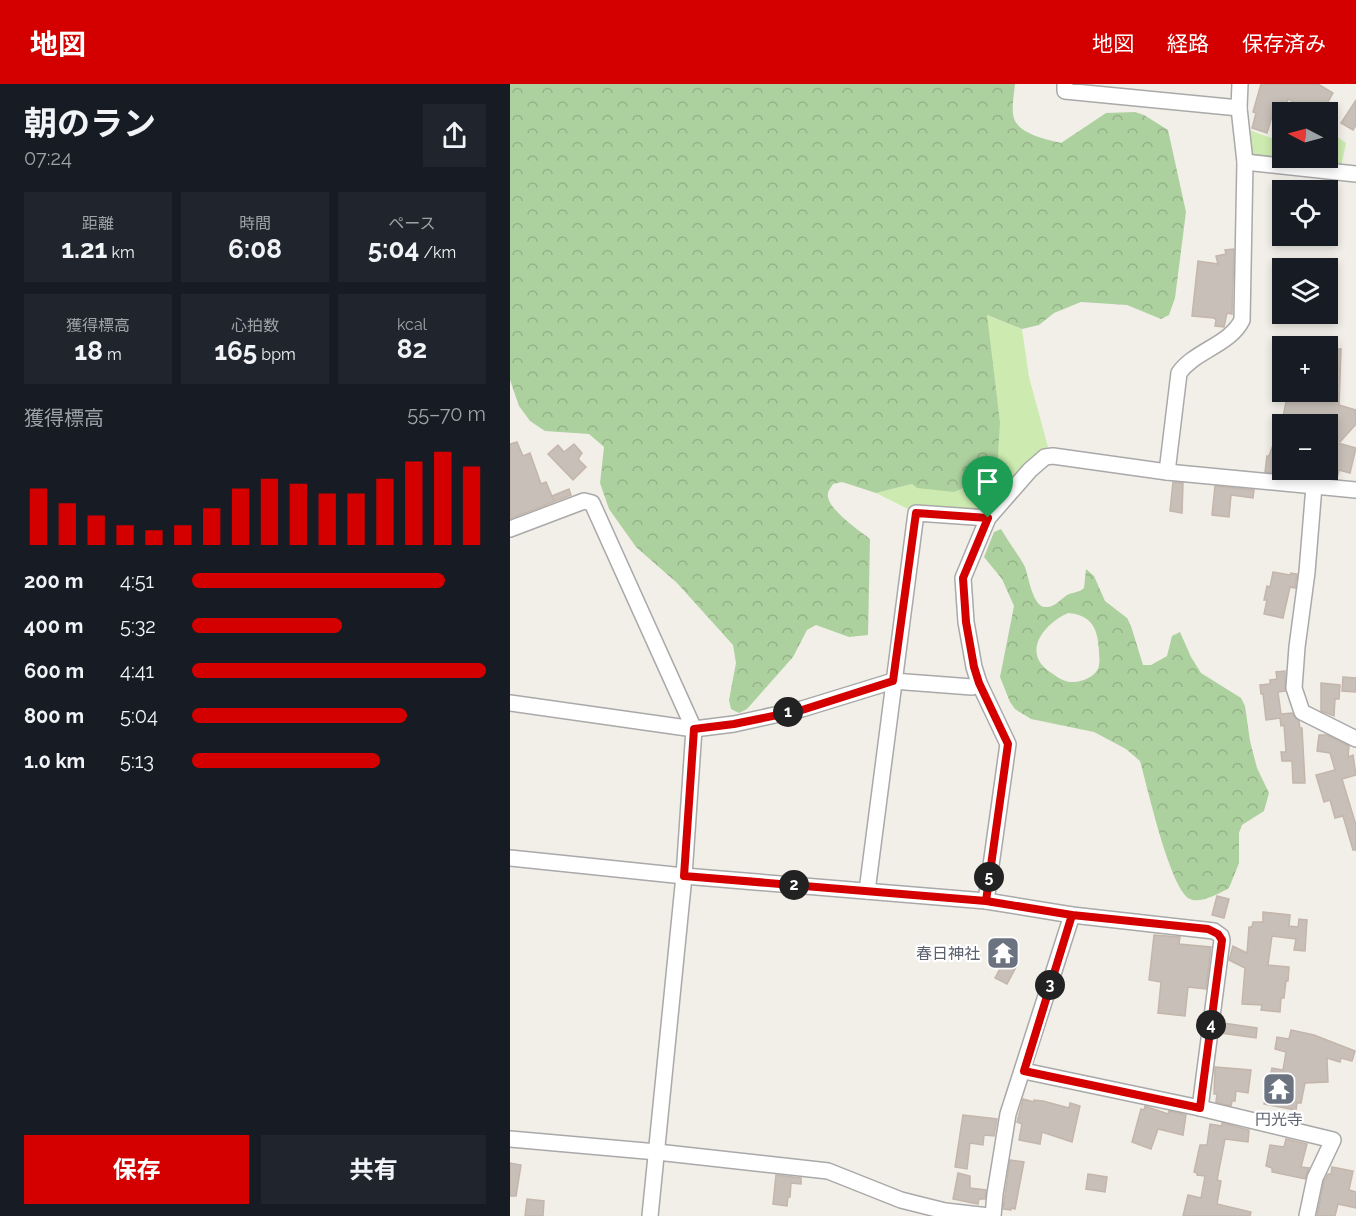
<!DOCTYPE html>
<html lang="ja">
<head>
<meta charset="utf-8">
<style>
	body { margin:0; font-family:Raleway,"Noto Sans JP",sans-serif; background:#20242c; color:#f1f3f6; height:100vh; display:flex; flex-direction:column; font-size:22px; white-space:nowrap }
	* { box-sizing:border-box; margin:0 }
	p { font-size:20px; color:#9ea1a6 }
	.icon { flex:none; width:33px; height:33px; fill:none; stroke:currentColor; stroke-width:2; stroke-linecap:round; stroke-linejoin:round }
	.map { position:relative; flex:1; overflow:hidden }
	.sheet { display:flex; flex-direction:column; background:#171b24; width:510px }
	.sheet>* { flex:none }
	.needle { width:39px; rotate:276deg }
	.fabs { position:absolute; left:762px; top:18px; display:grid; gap:12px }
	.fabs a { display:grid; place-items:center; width:66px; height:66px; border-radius:0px; background:#171b24; box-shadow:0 3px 9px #0003; font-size:30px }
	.pin { position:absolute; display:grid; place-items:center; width:51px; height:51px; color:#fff; margin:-62px -26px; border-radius:50% 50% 50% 0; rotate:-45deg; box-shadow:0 0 6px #0007 }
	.pin .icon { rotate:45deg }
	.km { position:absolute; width:30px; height:30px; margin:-15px; border-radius:50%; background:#222; color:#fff; font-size:16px; line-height:30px; text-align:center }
	.round { display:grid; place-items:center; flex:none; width:63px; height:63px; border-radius:0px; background:#20242c }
	.head { display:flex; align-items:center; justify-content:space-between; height:102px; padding:0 24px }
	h1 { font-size:33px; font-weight:700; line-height:45px }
	.metrics { display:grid; grid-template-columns:repeat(3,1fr); gap:9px; height:102px; padding:6px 24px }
	.metrics div { display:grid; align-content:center; border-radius:0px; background:#20242c; text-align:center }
	.metrics b { font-size:26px; font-weight:700 }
	.metrics small { font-size:16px; font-weight:400 }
	.metrics p { font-size:16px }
	.chart { height:168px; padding:12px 24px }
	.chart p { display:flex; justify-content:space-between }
	.chart svg { width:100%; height:108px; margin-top:6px; stroke:#d40000; stroke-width:6 }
	.button { display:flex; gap:12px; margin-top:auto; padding:12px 24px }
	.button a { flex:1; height:69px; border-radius:0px; background:#d40000; color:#fff; font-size:24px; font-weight:700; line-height:69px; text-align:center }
	.button a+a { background:#20242c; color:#f1f3f6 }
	ul { padding:0 24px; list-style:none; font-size:20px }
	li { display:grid; grid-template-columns:96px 72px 1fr; align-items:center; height:45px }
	li i { height:15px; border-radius:8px; background:#d40000 }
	header { display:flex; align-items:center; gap:36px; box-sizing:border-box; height:84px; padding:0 30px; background:#d40000; color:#fff }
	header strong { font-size:28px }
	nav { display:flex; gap:33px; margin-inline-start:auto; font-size:21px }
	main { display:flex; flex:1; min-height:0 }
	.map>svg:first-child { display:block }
	.grass { fill:#cdebb0 }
	.forest { fill:url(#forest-crowns); fill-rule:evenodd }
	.building { fill:#c7bfb8; stroke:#c4b6ab; stroke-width:1.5 }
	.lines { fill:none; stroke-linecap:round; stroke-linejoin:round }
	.minor-casing { stroke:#a9a9a9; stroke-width:18 }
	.minor { stroke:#fff; stroke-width:15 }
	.route-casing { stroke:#fff; stroke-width:12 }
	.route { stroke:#d40000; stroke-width:8 }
	.labels { text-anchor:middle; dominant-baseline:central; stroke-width:4.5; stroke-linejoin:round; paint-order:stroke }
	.worship-label { font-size:16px; fill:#5b616d; stroke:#fff; text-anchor:end }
</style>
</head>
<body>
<header>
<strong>地図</strong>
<nav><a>地図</a><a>経路</a><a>保存済み</a></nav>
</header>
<main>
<section class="sheet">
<div class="head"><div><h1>朝のラン</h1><p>07:24</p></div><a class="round"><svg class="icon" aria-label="share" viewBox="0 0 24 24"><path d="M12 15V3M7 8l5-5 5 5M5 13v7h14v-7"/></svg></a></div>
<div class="metrics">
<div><p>距離</p><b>1.21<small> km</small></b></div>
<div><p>時間</p><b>6:08</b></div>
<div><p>ペース</p><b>5:04<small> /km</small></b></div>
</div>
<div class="metrics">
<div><p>獲得標高</p><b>18<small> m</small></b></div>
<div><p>心拍数</p><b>165<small> bpm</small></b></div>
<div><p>kcal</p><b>82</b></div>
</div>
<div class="chart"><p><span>獲得標高</span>55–70 m</p>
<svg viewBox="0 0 160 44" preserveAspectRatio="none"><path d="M5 44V21M15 44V27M25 44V32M35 44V36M45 44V38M55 44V36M65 44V29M75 44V21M85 44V17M95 44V19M105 44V23M115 44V23M125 44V17M135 44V10M145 44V6M155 44V12"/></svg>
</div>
<ul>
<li><b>200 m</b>4:51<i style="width:86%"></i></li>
<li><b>400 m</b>5:32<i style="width:51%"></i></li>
<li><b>600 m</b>4:41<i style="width:100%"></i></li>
<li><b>800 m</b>5:04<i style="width:73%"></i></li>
<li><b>1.0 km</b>5:13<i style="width:64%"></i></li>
</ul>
<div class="button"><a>保存</a><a>共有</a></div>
</section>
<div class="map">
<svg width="846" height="1132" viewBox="0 0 846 1132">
	<defs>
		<pattern id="forest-crowns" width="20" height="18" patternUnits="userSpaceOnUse" patternTransform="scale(1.5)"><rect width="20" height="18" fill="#add19e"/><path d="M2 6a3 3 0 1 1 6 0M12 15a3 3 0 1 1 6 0" fill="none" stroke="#95b388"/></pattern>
	</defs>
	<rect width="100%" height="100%" fill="#f2efe9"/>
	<!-- grass -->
	<g class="grass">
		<path d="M739,46l31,11 2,-5v22h46v-28l18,13 -6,28 -92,-12z"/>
		<path d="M476,231l36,14 7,48 19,70 -24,21 -38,42 -78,-1 -32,-16 36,-9 88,-62z"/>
	</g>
	<!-- forest -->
	<g class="forest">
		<path d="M0,0h505c-1,10 -3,20 -2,30 2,20 33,25 48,29l45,-30 29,-1 9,3 24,15 18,82 -11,86 -6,17 -8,4 -34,-14 -46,-3 -27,11 -15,12 -17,4 -35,-14 13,107 -3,50 -43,20 -37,-4 -5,-4 -36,9 -34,-11 -9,2c-1,2 -5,7 -5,9 -3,15 31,37 42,46l-2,96 -19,2 -33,-12 -9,5 -14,27 -46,52 -8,4 -8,-4 -2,-9 7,-37 -3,-18 -56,-62 -41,-36 -27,-38 -9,-26 4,-36 -15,-13 -44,-3 -15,-10 -11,-15 -9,-26z"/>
		<path d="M491,445c7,12 16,24 23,36 5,10 8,44 23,42 8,0 14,-8 20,-12 6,-3 12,-2 17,-7l2,-19 8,7 11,25 22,17 4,8 12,39h8l16,-9 5,-20 8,-4 11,25 10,16 40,25 4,8 5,35 7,27 12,25 -5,18 -22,14 -3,8v30l-10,25c-9,5 -29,16 -39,11 -20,-9 -43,-114 -50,-138l-14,-12 -32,-17 -63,-13 -16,-10 -5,-7 -10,-25 14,-71 -12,-27 -18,-22 10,-25zM558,529c24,2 30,16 31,38 0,4 1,9 0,14 -1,11 -18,18 -29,17 -8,-1 -14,-6 -20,-10 -29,-20 -6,-48 18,-59z"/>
	</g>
	<!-- building -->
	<g class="building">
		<path d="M751,0h57l15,9 -8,14 -2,-2 -4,7h-7l-24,-13 -2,7 -10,-3 -9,30 -15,-5 4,-15 -3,-1z"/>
		<path d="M846,16v25l-3,5 -12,-7z"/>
		<path d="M724,165l-2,65 -5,-1 -3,14 -9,-1 1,-6 -2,-2 -22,-2 6,-55 20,3 -2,-8 10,-2 -1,-4z"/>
		<path d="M783,230h28l-1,9 -27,-3z"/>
		<path d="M818,265h13l-2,56 17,5v14l-16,18 -12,-11v-7h-46v49l-17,-1 2,-16h2l14,-39 5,-25 8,3 1,-3h31z"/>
		<path d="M7,358l6,14 7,-3 11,31 5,-2 8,19 -2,-5 17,-7 2,6 -61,24v-75z"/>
		<path d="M828,359l18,5 -6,25 -11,-3 -2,8 -14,-1 1,-7 6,-2z"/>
		<path d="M64,360l8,9 -4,6 8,8 -13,13 -25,-26 10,-9 6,7z"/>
		<path d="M663,398l10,1 -1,30 -12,-2z"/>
		<path d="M705,402l39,4 -1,8 -22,-3 -2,22 -17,-2z"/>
		<path d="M763,488l17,3 1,-2 6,1 -2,14 -5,-1 -7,31 -19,-4 3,-14h-3l3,-14 3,1z"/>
		<path d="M775,587v20l-7,1 3,22 11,-1 7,8 1,7h2l3,55h-12l-1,-22h-10l-1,-9h5l-2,-27 -3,1 -1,-8 -14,2 -3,-26h-2l-1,-9 10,-1v-4l7,-1 -1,-7z"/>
		<path d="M833,593l13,1v14l-14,-1z"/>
		<path d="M811,599l19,2 -1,14h-4l-1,17 -13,-5z"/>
		<path d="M809,651h8l22,11 -1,11 5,-2 3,20 -14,4 14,46v25h-3l-10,-34 -8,2 -5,-18 -6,2 -8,-27 19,-5 -5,-17 -13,-2z"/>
		<path d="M707,812l12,3 -5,19 -12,-3z"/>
		<path d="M753,828l27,3 -1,11 9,1 1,-8 8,1 -2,31 -11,-1 2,-11 -24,-3 -4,29 21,2 -1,14h-2l-2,17h-3l-1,14 -19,-2 1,-5 -20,-1 3,-36 -16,-8 4,-14 14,7 2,-26h3l1,-5h10z"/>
		<path d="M644,851l26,2 -1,7 32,3 -5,42 -18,-2 -3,29 -27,-3 3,-31 -12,-2z"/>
		<path d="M494,877l12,6 -9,17 -12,-6z"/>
		<path d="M713,939l34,5 -1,10 -35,-5z"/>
		<path d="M781,946l23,5 41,16 -3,10 -11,-3 -1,4 -13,-4 1,24 -23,1 -4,20h-4l-1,7 -32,-6 8,-36 11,2 3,-18 -11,-3 2,-12 12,2z"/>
		<path d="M705,983l36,3 -3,23 -12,-2 -1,10h-3l-1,5 -15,-4 1,-8h-3z"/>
		<path d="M513,1015l11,3v-2l9,1 26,7 1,-5 10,3 -8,36 -30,-10 -2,12 -21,-4 3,-16 -5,-2z"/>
		<path d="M635,1022l23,8 1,-3 17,4 -3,20 -25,-6 -7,20 -19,-7 9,-33 3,1z"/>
		<path d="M453,1031l34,4 -3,17 -10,-1 -1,10 -13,-2 -3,26 -12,-2z"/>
		<path d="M712,1039l27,7 -1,12 -23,-3 -8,41 4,1 -4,23 34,8 -1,4h-67l5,-21 13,3 4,-22 -8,-1v-2l-3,-1 6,-27h7l3,-21 12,2z"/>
		<path d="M776,1055l21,5 -6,23 8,1 -4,11 -33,-7v-4l-6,-2 4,-21 14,2z"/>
		<path d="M500,1076l14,2 -9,47 -4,-1v2l-8,-1z"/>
		<path d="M0,1079l11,2 -5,31h-6z"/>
		<path d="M822,1083l21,4 -4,19 7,2v16l-18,-4 -3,12h-18l7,-35 4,-7h3z"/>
		<path d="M448,1089l12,3v12l16,2 -1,9h-6l-1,5 -25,-5z"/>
		<path d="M578,1090l19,3 -2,15 -19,-3z"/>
		<path d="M266,1091l25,3v6l-10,-1 -1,14h-2l-1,9 -14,-2z"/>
		<path d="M17,1115l17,2 -1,15h-18z"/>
	</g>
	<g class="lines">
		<!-- minor casing -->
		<g class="minor-casing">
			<g id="minor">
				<path d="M555,0v7l174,17"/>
				<path d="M735,78l111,12"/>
				<path d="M657,388l12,-99c15,-22 51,-28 63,-53l3,-158 -6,-54 1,-24"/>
				<path d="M804,402l-7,86 -10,75 -3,41 8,24 54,27"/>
				<path d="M0,445l74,-28 8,2 102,226 -10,147 -34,340"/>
				<path d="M0,619l184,26 40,-5 68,-15 91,-28 79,6 7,-4"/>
				<path d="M0,774l174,18 302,25 86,14 142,16 7,5 1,4 -22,168"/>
				<path d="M357,807l49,-378 72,5"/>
				<path d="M476,817l22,-157 -29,-61 -5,-16 -8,-45 -3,-44 25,-60 42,-48 15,-13 8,-1 114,16 189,18"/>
				<path d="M514,987l176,37 133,32 -18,38 -8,38"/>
				<path d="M0,1055l147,13 171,19 73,29 44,11 44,5"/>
				<path d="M483,1132l2,-22 13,-80 64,-199"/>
			</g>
		</g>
		<!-- minor -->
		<use href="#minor" class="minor"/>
	</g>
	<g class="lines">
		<!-- route casing -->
		<g class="route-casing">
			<path id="route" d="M478,434l-72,-5 -23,168 -91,29 -68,14 -40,5 -10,147 302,25 86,14 -48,156 176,37 22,-168 -4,-6 -10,-5 -136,-14 -86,-14 22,-157 -29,-61 -5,-16 -8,-45 -3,-44 25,-60"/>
		</g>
		<!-- route -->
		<use href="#route" class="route"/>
	</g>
	<!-- icons -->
	<defs>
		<g id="temple-square" transform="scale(1.725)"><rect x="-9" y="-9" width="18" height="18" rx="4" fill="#6b7280" stroke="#fff"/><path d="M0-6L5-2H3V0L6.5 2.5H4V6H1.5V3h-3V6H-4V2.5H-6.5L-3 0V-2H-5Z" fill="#fff"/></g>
	</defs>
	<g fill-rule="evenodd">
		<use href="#temple-square" x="493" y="869"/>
		<use href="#temple-square" x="769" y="1005"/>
	</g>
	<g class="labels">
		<!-- worship labels -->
		<g class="worship-label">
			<text x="470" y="869">春日神社</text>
			<text x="769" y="1035" text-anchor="middle">円光寺</text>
		</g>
	</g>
</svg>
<div class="fabs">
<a><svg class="needle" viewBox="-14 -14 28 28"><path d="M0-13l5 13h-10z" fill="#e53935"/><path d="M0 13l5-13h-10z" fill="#9ea1a6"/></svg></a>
<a><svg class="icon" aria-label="locate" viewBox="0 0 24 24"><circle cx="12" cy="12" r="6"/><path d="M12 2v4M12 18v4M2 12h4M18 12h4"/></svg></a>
<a><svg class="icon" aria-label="layers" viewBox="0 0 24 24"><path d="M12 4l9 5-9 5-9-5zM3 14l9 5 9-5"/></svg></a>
<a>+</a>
<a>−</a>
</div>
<div class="pin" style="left:478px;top:434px;background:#1e9e55"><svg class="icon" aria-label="arrive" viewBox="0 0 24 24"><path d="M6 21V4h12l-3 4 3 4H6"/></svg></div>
<b class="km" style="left:278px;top:628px">1</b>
<b class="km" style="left:284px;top:801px">2</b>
<b class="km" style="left:540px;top:901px">3</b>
<b class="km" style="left:701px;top:941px">4</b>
<b class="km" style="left:479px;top:793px">5</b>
</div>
</main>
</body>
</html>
